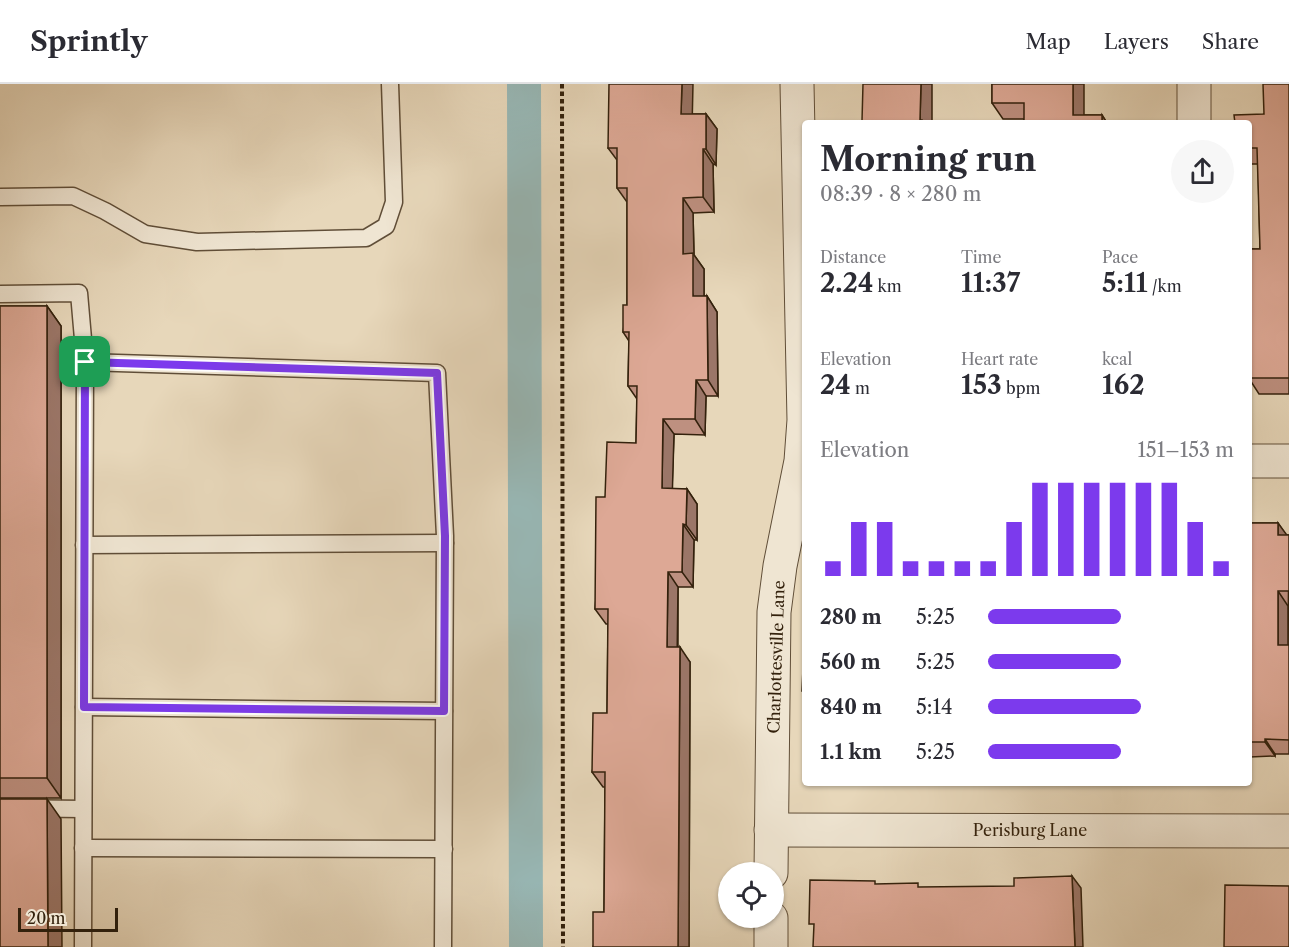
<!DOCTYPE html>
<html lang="en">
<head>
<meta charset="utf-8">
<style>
	body { margin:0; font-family:"Libre Caslon Text",serif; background:#f7f7f7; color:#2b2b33; height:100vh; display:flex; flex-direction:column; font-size:22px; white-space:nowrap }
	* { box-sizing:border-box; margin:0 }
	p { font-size:20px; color:#7c7c81 }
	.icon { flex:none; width:33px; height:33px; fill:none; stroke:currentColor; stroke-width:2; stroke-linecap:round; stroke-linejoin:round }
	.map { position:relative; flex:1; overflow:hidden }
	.side { position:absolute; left:802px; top:36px; width:450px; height:666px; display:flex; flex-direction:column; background:#fff; border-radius:6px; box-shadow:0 2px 4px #0004 }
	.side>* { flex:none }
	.controls { position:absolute; left:718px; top:778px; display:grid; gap:12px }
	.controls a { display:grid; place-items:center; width:66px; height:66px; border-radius:50%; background:#fff; box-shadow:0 2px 4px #0004; font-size:30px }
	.scale { position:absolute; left:18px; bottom:15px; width:100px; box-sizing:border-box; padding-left:6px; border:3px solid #33210c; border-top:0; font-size:16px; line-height:21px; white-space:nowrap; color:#33210c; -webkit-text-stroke:4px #efe5d2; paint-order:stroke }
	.pin { position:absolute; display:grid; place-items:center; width:51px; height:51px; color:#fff; margin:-26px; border-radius:12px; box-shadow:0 3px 9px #0006 }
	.round { display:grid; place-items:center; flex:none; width:63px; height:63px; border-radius:32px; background:#f7f7f7 }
	.head { display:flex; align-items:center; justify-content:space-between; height:102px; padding:0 18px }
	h1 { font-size:33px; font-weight:700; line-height:45px }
	.figures { display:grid; grid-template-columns:repeat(3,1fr); gap:9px; height:102px; padding:6px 18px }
	.figures div { display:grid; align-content:center }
	.figures b { font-size:26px; font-weight:700 }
	.figures small { font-size:16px; font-weight:400 }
	.figures p { font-size:16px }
	.chart { height:168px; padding:12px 18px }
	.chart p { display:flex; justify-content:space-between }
	.chart svg { width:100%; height:108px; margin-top:6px; stroke:#7c3aed; stroke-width:6 }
	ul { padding:0 18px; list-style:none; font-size:20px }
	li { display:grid; grid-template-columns:96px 72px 1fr; align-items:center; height:45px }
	li i { height:15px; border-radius:8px; background:#7c3aed }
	header { display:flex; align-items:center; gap:36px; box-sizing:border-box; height:84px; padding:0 30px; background:#fff; border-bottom:2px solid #e1e1e2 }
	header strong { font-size:28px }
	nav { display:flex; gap:33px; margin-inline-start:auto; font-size:21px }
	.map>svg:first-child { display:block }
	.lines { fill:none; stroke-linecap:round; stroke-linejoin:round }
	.canal { stroke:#98b8b6; stroke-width:34 }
	.lane-casing { stroke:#604e38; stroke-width:19 }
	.street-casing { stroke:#604e38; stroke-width:35 }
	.path { stroke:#33210c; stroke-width:4; stroke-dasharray:4.5 3; stroke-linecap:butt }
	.lane { stroke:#efe5d2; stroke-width:16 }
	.street { stroke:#efe5d2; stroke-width:33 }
	.wall { fill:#be9080; stroke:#33210c; stroke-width:1.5 }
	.shaded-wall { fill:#9b7668; stroke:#33210c; stroke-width:1.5 }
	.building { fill:#dda895; stroke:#33210c; stroke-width:1.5 }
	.route-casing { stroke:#fff; stroke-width:12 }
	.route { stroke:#7c3aed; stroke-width:8 }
	.labels { text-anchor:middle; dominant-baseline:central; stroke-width:4.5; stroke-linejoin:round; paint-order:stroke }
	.street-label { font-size:16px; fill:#33210c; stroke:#efe5d2 }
</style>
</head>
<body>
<header>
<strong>Sprintly</strong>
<nav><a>Map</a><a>Layers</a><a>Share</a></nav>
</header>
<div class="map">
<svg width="1289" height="863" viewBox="0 0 1289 863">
	<rect width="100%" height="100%" fill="#e7d7ba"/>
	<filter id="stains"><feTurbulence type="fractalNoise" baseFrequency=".00333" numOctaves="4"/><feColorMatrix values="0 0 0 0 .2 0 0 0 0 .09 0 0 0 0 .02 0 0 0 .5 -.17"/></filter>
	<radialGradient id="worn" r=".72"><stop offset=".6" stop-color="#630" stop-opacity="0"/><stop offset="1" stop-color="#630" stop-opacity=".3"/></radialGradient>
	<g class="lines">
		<!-- canal -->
		<path class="canal" d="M524,0l2,863"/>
		<!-- lane casing -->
		<g class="lane-casing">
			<g id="lane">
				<path d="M0,113l73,-1 32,15 40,23 52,8 169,-4 20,-12 8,-24 -4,-118"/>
				<path d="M0,210l79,-1 6,69 -2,585"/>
				<path d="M85,278l352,11 8,163 -2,411"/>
				<path d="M84,461l361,-2"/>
				<path d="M84,623l360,4"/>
				<path d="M0,724l83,1"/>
				<path d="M83,764l361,1"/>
			</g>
		</g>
		<!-- street casing -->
		<g class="street-casing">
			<g id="street">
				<path d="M1194,39v-39"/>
				<path d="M1250,377h39"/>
				<path d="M771,746l518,1"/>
				<path d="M771,789l3,-261 6,-46 21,-105 3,-41 -7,-336"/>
				<path d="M771,834v29"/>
			</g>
		</g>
		<!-- path -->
		<path class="path" d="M562,0l1,863"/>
		<!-- lane -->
		<use href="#lane" class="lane"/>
		<!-- street -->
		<use href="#street" class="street"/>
	</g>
	<!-- wall -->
	<g class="wall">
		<path d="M992,0l92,31h18l5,8h-83v-4h-21l-11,-16z"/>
		<path d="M1289,0v310h-30l-9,-14v-131h10l-2,-85h-8v-41l14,-9z"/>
		<path d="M692,30h14l11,15 -1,36 -3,-1 1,48 -21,1 1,42 10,14v27h3l10,16 1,84h-12l-1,39 -31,-1 -2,55h15l10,15v36h-3l-1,47h-15v60l12,15 -1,285h-96l11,-35 1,-125h-2l-11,-15 15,-59 1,-89h-2l-11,-15 10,-112 31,-54 1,-44 -9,-13 1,-45 -6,-9 4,-27v-103l-10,-14v-28l-9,-12z"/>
		<path d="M0,222h47l14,20v472h-61z"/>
		<path d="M1250,439h28l8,12h3l-1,110h1v109h-14v2l-25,1z"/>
	</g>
	<!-- shaded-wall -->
	<g class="shaded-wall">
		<path d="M682,0h11l-1,45 -11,-15z"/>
		<path d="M921,0h11v39h-10l-2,-3z"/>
		<path d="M1073,0h11v39l-11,-8z"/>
		<path d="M706,30l11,15 -1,36 -10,-16z"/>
		<path d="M1102,31l5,8h-5z"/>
		<path d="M703,65l10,15 1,48 -11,-15z"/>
		<path d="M683,114l10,15 1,42 10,14v43l-11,-16 -10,-42z"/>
		<path d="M707,212l10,16 1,84 -10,-16z"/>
		<path d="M47,222l14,20v472l-14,-20z"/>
		<path d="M696,296l10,16 -1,39 -10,-16z"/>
		<path d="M663,335l11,15 -2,70 -10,-16z"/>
		<path d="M687,405l10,15v36l-11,-15z"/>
		<path d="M1278,439l11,15 -11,-3z"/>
		<path d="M683,440l11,16 -1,47 -11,-15z"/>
		<path d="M668,488l10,15 -1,75 -10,-15z"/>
		<path d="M1278,507l10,15v54l-10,-15z"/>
		<path d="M680,563l10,15 -1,285h-11z"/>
		<path d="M1265,655l10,15v2l-10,-14z"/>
		<path d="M47,715l14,20 1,128h-14z"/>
		<path d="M1072,792l9,12 2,59h-8z"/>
	</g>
	<!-- building -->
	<g class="building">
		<path d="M609,0h73l-1,30h25v35h-3v48l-20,1v56l10,-1v43h14l1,84h-12l-1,39h-32l-1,69 25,1 -1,36 -3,-1 -1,48h-14l-1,75h13l-2,300h-85v-35h11l1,-140h-13l1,-59h14l1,-104h-13l1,-112h9l2,-55 29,1 1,-57h-9l1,-54h-6v-27h4v-117h-10v-40h-9z"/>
		<path d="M863,0h58l-1,36h2v3h-69v-2h9z"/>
		<path d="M992,0h81v31h29v8h-78v-20h-32z"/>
		<path d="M1263,0h26v294h-39v-129h10l-3,-101h-7v-25h-15l-1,-8 30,-1z"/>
		<rect x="0" y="222" width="47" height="472"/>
		<path d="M1250,439h28v12h11v56h-11v54h11v95l-24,-1v3h-15z"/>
		<path d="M804,562h2v45h-4z"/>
		<path d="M806,618v41h-2z"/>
		<path d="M0,715h47l1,148h-48z"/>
		<path d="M1072,792l3,71h-262l1,-23h-5l1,-44 65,1v3l43,-1v4l96,-1v-8z"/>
		<path d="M1225,801l64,1v61h-65z"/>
	</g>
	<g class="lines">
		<!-- route casing -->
		<g class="route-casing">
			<path id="route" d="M85,278l352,11 8,163 -1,175 -360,-4z"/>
		</g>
		<!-- route -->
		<use href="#route" class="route"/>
	</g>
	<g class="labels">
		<!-- street labels -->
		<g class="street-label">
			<text transform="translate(776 573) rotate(-88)">Charlottesville Lane</text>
			<text x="1030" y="746">Perisburg Lane</text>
		</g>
	</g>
	<rect width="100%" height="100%" filter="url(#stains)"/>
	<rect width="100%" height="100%" fill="url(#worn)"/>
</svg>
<div class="controls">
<a><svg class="icon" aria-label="locate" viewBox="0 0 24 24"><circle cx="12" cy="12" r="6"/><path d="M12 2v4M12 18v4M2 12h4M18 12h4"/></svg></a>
</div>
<div class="scale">20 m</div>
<div class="pin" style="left:85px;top:278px;background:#1e9e55"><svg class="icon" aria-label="arrive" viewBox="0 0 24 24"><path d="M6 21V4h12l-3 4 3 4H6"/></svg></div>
<section class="side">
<div class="head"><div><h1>Morning run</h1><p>08:39 · 8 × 280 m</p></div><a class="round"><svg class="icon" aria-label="share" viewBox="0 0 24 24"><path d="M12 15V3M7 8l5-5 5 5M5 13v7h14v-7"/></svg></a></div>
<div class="figures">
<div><p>Distance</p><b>2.24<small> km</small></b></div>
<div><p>Time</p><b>11:37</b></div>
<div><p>Pace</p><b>5:11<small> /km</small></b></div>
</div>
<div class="figures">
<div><p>Elevation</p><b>24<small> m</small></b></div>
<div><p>Heart rate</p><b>153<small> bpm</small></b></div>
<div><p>kcal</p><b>162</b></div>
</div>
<div class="chart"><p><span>Elevation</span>151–153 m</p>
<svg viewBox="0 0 160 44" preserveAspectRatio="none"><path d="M5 44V38M15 44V22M25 44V22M35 44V38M45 44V38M55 44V38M65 44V38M75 44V22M85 44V6M95 44V6M105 44V6M115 44V6M125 44V6M135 44V6M145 44V22M155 44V38"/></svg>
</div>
<ul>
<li><b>280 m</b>5:25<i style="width:54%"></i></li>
<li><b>560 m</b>5:25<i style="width:54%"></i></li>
<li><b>840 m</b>5:14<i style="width:62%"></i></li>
<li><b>1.1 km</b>5:25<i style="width:54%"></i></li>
</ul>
</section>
</div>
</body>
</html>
